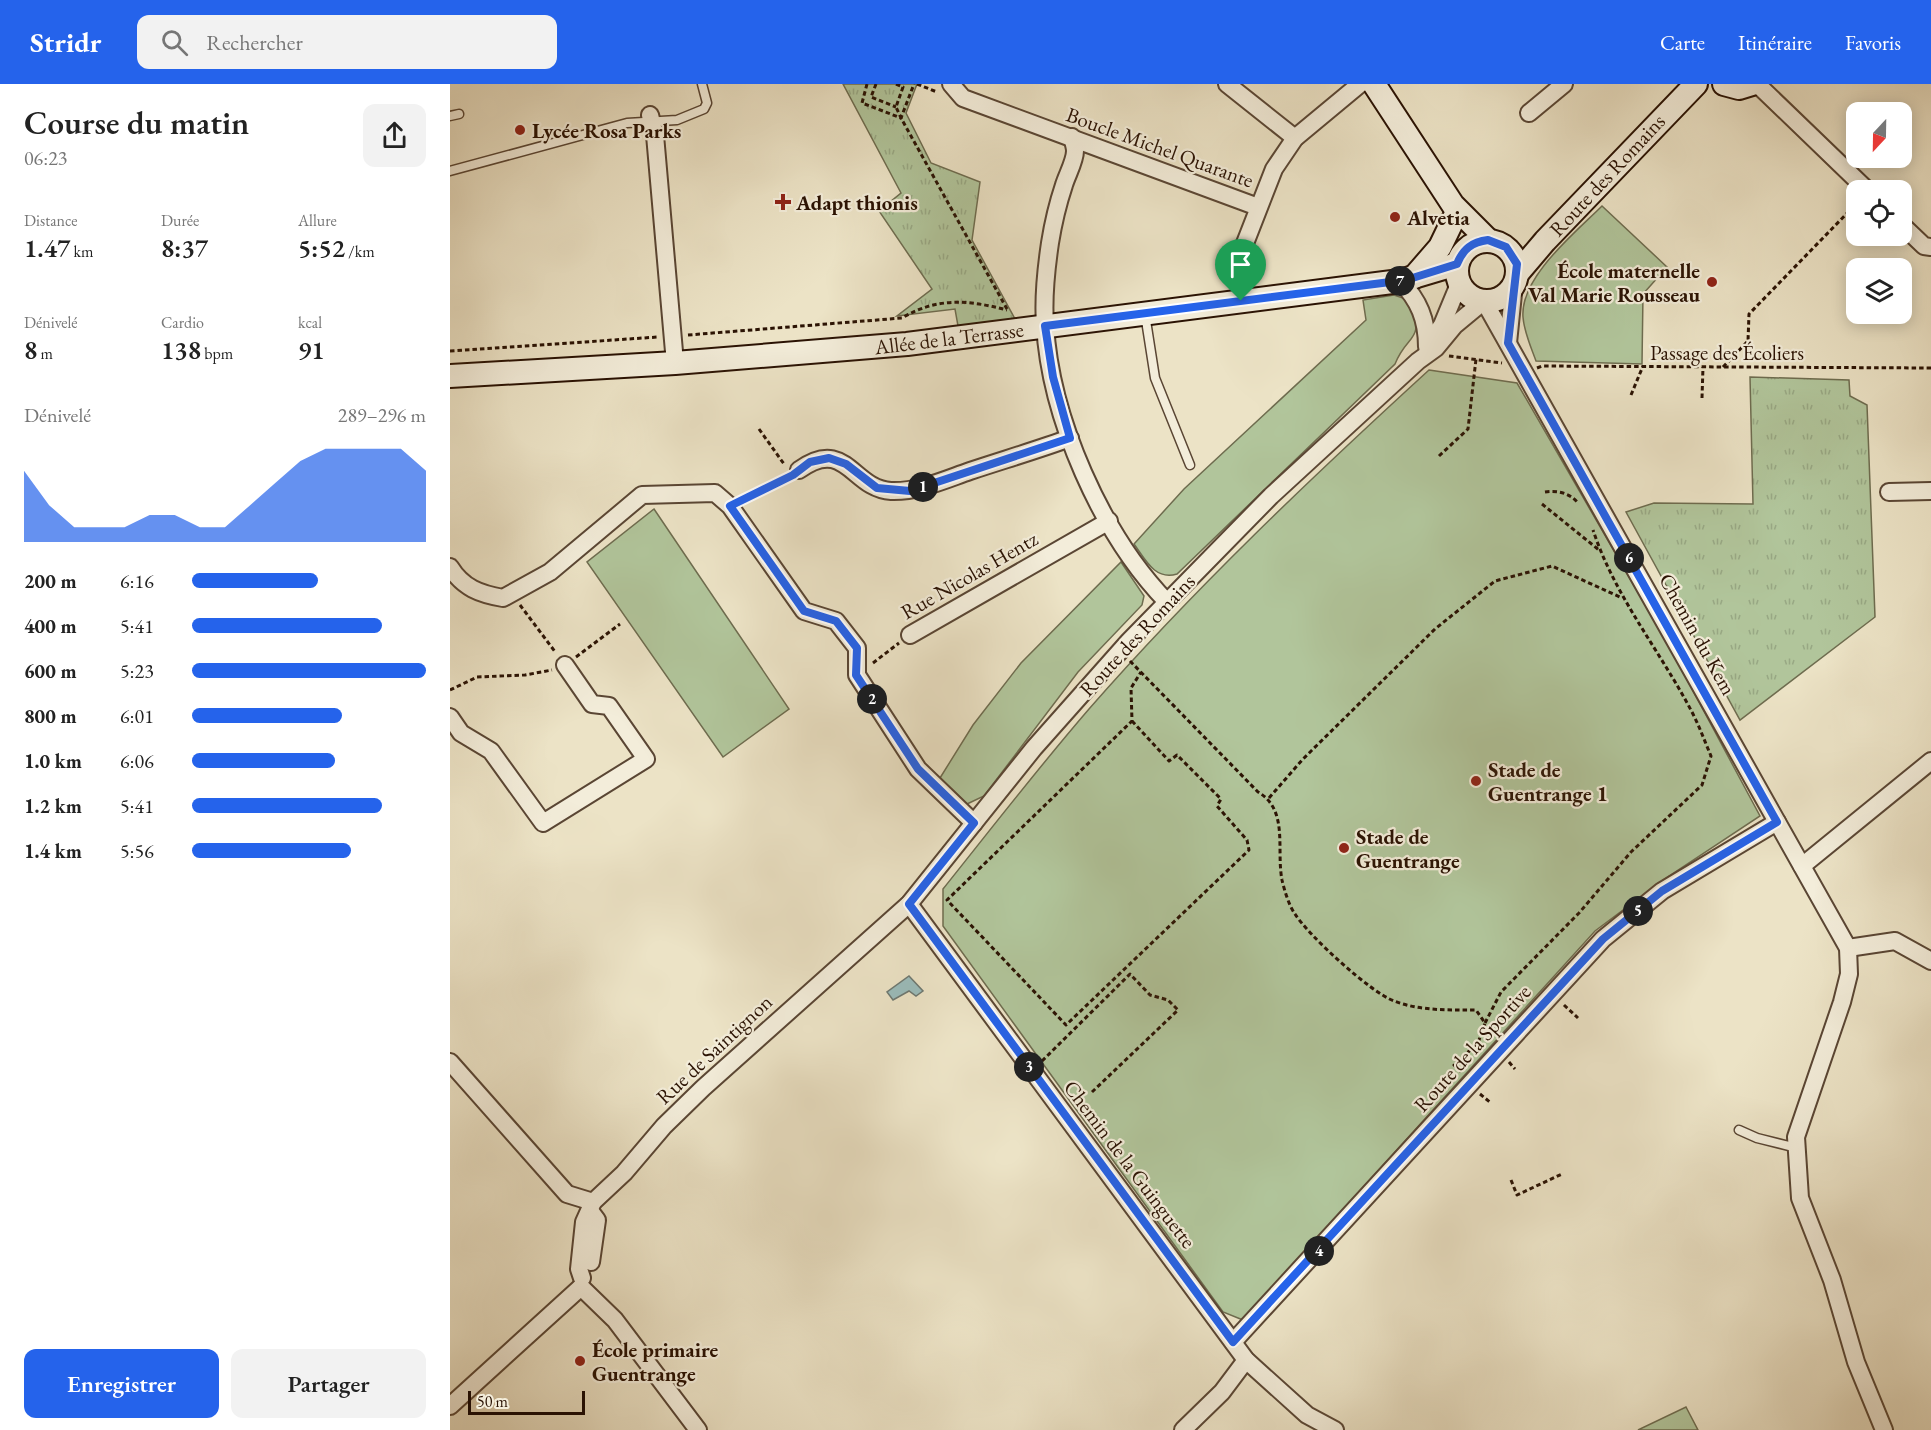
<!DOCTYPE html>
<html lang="fr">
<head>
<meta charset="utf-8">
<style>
	body { margin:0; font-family:"EB Garamond",serif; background:#f2f2f2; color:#222; height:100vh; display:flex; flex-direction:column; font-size:22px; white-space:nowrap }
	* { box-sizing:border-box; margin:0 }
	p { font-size:20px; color:#767676 }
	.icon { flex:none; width:33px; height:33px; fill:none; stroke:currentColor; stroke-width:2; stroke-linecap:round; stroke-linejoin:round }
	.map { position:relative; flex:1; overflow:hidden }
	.panel { display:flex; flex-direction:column; background:#fff; width:450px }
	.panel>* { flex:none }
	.needle { width:39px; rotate:202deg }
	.controls { position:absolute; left:1396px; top:18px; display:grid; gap:12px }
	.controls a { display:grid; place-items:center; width:66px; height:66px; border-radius:12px; background:#fff; box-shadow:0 3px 15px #0003; font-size:30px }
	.scale { position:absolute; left:18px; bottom:15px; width:117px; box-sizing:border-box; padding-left:6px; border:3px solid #2a1203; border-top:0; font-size:16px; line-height:21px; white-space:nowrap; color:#2a1203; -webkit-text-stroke:4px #f3edda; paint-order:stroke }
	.pin { position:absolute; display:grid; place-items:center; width:51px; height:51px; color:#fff; margin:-62px -26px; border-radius:50% 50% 50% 0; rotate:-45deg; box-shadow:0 0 6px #0007 }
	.pin .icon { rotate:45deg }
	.km { position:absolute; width:30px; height:30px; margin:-15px; border-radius:50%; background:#222; color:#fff; font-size:16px; line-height:30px; text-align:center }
	.round { display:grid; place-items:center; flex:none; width:63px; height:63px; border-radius:12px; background:#f2f2f2 }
	.head { display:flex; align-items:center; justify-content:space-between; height:102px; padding:0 24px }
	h1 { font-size:33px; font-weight:600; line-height:45px }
	.stats { display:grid; grid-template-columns:repeat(3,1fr); gap:9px; height:102px; padding:6px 24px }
	.stats div { display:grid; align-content:center }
	.stats b { font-size:26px; font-weight:600 }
	.stats small { font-size:16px; font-weight:400 }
	.stats p { font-size:16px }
	.chart { height:168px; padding:12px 24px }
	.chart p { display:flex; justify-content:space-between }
	.chart svg { width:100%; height:108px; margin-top:6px; fill:#2563eb; opacity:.7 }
	.button { display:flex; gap:12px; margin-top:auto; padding:12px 24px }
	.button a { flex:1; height:69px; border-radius:12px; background:#2563eb; color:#fff; font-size:24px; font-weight:600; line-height:69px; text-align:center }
	.button a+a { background:#f2f2f2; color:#222 }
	ul { padding:0 24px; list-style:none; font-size:20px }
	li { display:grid; grid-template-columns:96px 72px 1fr; align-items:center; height:45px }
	li i { height:15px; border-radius:8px; background:#2563eb }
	header { display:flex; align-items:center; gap:36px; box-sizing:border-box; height:84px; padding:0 30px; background:#2563eb; color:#fff }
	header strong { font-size:28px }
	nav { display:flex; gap:33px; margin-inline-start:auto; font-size:21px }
	.search { width:420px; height:54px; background:#f2f2f2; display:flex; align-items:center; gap:15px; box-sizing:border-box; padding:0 21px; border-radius:12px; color:#767676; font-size:22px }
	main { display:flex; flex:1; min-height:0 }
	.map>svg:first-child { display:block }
	.green { fill:#b1c59b; stroke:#6e6c4f; stroke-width:1.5 }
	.park { fill:url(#park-tufts); stroke:#6e6c4f; stroke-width:1.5 }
	.water { fill:#9bbdbc; stroke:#6e7972; stroke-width:1.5 }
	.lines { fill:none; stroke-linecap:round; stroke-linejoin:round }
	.lane-casing { stroke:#5a4634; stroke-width:11 }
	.street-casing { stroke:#5a4634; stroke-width:20 }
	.secondary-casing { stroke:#2a1203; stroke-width:26 }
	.path { stroke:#2a1203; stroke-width:3; stroke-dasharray:4.5 3; stroke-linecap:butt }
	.lane { stroke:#f3edda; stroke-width:8 }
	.street { stroke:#f3edda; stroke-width:16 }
	.secondary { stroke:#f3edda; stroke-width:22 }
	.route-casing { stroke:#fff; stroke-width:12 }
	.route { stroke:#2563eb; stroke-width:8 }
	.poi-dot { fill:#8f2418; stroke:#f3edda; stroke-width:2 }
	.labels { text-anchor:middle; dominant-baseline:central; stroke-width:4.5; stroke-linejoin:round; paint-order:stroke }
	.poi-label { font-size:21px; font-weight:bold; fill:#2a1203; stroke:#f3edda; text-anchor:start }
	.street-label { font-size:21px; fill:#2a1203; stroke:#f3edda }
</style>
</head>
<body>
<header>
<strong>Stridr</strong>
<div class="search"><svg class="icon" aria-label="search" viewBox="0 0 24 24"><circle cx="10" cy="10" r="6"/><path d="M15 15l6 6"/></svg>Rechercher</div>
<nav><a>Carte</a><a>Itinéraire</a><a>Favoris</a></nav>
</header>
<main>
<section class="panel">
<div class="head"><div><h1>Course du matin</h1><p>06:23</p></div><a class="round"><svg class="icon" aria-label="share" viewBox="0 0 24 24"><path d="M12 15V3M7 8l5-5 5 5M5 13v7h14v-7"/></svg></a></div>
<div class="stats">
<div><p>Distance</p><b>1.47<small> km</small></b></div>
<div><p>Durée</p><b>8:37</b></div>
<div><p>Allure</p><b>5:52<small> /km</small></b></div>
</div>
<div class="stats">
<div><p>Dénivelé</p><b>8<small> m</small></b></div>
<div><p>Cardio</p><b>138<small> bpm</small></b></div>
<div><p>kcal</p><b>91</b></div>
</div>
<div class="chart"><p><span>Dénivelé</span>289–296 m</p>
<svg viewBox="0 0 160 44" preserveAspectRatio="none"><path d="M0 44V15L10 29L20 38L30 38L40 38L50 33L60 33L70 38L80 38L90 29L100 20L110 11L120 6L130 6L140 6L150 6L160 15V44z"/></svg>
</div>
<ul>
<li><b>200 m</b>6:16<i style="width:54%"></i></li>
<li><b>400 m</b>5:41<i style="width:81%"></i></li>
<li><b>600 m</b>5:23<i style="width:100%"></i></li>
<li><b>800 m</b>6:01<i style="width:64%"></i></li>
<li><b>1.0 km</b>6:06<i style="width:61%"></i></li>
<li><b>1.2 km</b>5:41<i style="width:81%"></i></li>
<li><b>1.4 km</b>5:56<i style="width:68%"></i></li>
</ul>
<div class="button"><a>Enregistrer</a><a>Partager</a></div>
</section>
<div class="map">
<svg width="1481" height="1346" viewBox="0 0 1481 1346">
	<defs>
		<pattern id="park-tufts" width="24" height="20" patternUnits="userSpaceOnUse" patternTransform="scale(1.5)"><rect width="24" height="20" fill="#b1c59b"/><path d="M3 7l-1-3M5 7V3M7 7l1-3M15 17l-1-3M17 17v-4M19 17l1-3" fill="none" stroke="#98a884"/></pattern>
	</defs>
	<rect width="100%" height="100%" fill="#ece3c6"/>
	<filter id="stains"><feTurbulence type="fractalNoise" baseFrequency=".00333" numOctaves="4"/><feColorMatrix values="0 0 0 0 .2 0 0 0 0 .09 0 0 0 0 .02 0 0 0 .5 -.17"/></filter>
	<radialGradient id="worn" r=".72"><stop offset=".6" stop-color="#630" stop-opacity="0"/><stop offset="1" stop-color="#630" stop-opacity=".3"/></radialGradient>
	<!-- green -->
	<g class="green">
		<path d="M1152,122l65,61 -24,27 -1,70 -106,-3c-5,-14 -12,-29 -13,-44 -3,-40 53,-85 79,-111z"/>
		<path d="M944,211l18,6c12,43 -4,31 -17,63l-218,210c-22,7 -32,-15 -43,-30l50,-55 182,-169 -3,-20z"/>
		<path d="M979,286l88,13 152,263 91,170 -97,64 -68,51 -352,389 -20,-8 -280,-386v-37c48,-60 95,-121 146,-180 105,-120 222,-231 340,-339z"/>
		<path d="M204,425l135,200 -66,48 -136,-195z"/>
		<path d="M671,478l23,34 -2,9 -64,67 -94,124 -17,8 -27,-26 33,-53 48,-62z"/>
		<path d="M1236,1323l12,23h-60z"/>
	</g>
	<!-- park -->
	<g class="park">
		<path d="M393,0h74l-11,29 25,50 49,19 -8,58 43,79 -57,7 -3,-17 -58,7 35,-27 -53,-78 22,-18z"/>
		<path d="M1300,293l99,3 1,16 17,9 8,212 -135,103 -114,-208 28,-9 99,1z"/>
	</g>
	<!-- water -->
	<path class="water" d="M459,892l14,15 -7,5 -7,-5 -16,9 -6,-8z"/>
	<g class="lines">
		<!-- lane casing -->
		<g class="lane-casing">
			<g id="lane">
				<path d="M0,32l9,-2"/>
				<path d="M0,87l177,-48 50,-3 27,-11 3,-6 -5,-19"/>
				<path d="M695,230l10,64 35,87"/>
				<path d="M1289,1046l18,8 40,10"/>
			</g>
		</g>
		<!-- street casing -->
		<g class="street-casing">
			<g id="street">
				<path d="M501,0l12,14 295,109"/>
				<path d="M777,0l68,54"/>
				<path d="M1307,0l110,106"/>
				<path d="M1079,29l35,-29"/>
				<path d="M200,31l5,20 20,228"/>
				<path d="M622,53c1,4 3,10 3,14 0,10 -8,24 -11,34 -6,18 -11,39 -14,58 -4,27 -7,54 -5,81 5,94 57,211 122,278"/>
				<path d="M1452,141l22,21 7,1"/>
				<path d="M950,197c19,19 27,39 27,66"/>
				<path d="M791,217l1,-50 32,-82 21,-31 65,-54"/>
				<path d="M983,254l9,-13 17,-41"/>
				<path d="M1058,259l6,-59"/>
				<path d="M349,386c47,-34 53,19 92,21 27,1 53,-11 79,-20 33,-11 67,-21 100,-33"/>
				<path d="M1439,408l42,-1"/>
				<path d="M0,483c13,21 30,27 53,31l47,-26 92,-77 73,-2 15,13 74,105 32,10 21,27v27l61,94 56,54"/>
				<path d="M460,551l199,-114"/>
				<path d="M0,633l11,16 30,18 52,72 103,-64 -37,-53 -17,-2 -27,-39"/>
				<path d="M1352,782l129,-105"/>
				<path d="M459,820l337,456 61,55 28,15"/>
				<path d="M1398,864l47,-7 36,20"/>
				<path d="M0,978l117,132 26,8"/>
				<path d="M141,1128l6,8 -6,42"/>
				<path d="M132,1194l-3,-9 5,-47 9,-20 31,-29 40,-47 39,-38 206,-184 125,-156 95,-107 142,-145 147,-135 18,-13 19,-23 29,-24 364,647 1,26 -7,28 -46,135 4,61 32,82 24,82 28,68"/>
				<path d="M131,1203l34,33 83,110"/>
				<path d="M783,1258l370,-403 59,-48 115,-69"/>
				<path d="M0,1322l131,-119"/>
				<path d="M733,1346l39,-38 24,-32"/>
			</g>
		</g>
		<!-- secondary casing -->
		<g class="secondary-casing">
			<g id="secondary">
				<path d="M924,0l79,121 35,35"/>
				<path d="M1274,0l15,4 13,-4"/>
				<circle cx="1037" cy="187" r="30"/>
				<path d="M1067,190l28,-33 151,-157"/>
				<path d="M964,193l26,-30 14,-29"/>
				<path d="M0,292l225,-13 232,-19 493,-63 57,-17"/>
			</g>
		</g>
		<!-- path -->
		<g class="path">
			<path d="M417,0l-5,19 39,15 13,-34"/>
			<path d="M426,0l-5,13 25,10"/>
			<path d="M446,0l7,3 -7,20 5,11 106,191"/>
			<path d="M467,0l20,8"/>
			<path d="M238,251l214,-17c35,-21 67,-18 105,-8"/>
			<path d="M0,267l208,-14"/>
			<path d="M999,272l53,7"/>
			<path d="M1273,283l25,-26 1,-27 108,-111"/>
			<path d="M1087,284l5,-2 389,2"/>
			<path d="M1181,311l12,-29"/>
			<path d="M1252,314l1,-31"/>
			<path d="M309,345l25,35"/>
			<path d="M989,372l29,-27 8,-70"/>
			<path d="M1095,408c12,-2 25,1 33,11"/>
			<path d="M292,416l46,-22"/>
			<path d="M1092,420l57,46"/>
			<path d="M70,521l36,48"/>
			<path d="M126,573l44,-33"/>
			<path d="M680,577l128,131c31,18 18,57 24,88 2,9 7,26 13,34 14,22 75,78 99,87 26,10 55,9 82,9l9,13 -7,20 -24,22 7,7"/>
			<path d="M423,579l26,-20"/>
			<path d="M0,606l27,-13 48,-2 27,-5"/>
			<path d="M682,637l37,40 8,-6 44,44 -4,7 30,34 2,10 -183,175 -119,-125 185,-179 -1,-33 10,-16"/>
			<path d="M819,714l34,-39 132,-130 60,-48 57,-15 70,32"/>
			<path d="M1114,921l14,13"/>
			<path d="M1035,939l16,-31 78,-79 52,-61 71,-67 9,-29c-6,-14 -11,-28 -18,-42 -32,-62 -78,-117 -100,-184"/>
			<path d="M592,977l88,-87 20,21 18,5 10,10 -86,82"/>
			<path d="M1059,978l6,7"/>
			<path d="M1030,1010l11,9"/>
			<path d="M1061,1096l6,15 45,-21"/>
		</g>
		<!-- lane -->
		<use href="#lane" class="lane"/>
		<!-- street -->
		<use href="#street" class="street"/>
		<!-- secondary -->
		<use href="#secondary" class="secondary"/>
	</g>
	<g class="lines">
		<!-- route casing -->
		<g class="route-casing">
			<path id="route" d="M1038,156l18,7 11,17 -9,79 269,479 -115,69 -59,48 -370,403 -324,-438 65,-81 -56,-54 -62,-94 1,-27 -21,-27 -32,-10 -74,-105 63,-31 17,-13 19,-4 17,6 31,24 33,3 160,-53 -17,-61 -8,-51 361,-46 51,-16c6,-15 15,-22 31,-24z"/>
		</g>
		<!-- route -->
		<use href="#route" class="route"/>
	</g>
	<!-- markers -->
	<g class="poi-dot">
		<circle cx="70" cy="46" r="6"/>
		<path d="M330 109h6v6h6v6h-6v6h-6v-6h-6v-6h6z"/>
		<circle cx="945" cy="133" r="6"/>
		<circle cx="1262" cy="198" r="6"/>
		<circle cx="1026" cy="697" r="6"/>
		<circle cx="894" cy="764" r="6"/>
		<circle cx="130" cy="1277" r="6"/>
	</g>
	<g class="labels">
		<!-- poi labels -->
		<g class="poi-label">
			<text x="82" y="46">Lycée Rosa Parks</text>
			<text x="346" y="118">Adapt thionis</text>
			<text x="957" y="133">Alvetia</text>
			<text x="1250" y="186" text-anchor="end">École maternelle<tspan x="1250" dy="24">Val Marie Rousseau</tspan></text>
			<text x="1038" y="685">Stade de<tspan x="1038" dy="24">Guentrange 1</tspan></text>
			<text x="906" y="752">Stade de<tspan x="906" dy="24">Guentrange</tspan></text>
			<text x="142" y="1265">École primaire<tspan x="142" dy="24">Guentrange</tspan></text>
		</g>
		<!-- street labels -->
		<g class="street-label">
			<text transform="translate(710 63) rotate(20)">Boucle Michel Quarante</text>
			<text transform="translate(1157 91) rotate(-47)">Route des Romains</text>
			<text transform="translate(499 254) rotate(-7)">Allée de la Terrasse</text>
			<text x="1277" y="268">Passage des Écoliers</text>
			<text transform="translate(519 491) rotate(-30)">Rue Nicolas Hentz</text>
			<text transform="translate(1248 550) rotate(61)">Chemin du Kem</text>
			<text transform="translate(687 551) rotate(-47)">Route des Romains</text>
			<text transform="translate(1022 964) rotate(-48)">Route de la Sportive</text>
			<text transform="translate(264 965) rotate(-43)">Rue de Saintignon</text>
			<text transform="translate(680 1080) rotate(53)">Chemin de la Guinguette</text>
		</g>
	</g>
	<rect width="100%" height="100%" filter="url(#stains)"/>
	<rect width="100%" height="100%" fill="url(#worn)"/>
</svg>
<div class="controls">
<a><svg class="needle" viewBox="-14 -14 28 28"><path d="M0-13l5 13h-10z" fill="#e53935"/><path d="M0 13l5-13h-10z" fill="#767676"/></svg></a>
<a><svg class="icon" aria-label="locate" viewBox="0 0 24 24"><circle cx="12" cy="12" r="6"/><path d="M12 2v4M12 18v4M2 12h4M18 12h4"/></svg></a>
<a><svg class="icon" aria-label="layers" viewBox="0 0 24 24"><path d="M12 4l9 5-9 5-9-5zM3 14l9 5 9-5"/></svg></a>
</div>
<div class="scale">50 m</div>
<div class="pin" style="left:791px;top:217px;background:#1e9e55"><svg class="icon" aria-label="arrive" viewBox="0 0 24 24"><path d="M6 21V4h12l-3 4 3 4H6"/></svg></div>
<b class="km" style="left:473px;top:403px">1</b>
<b class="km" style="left:422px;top:615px">2</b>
<b class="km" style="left:579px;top:983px">3</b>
<b class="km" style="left:869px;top:1167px">4</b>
<b class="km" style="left:1188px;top:827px">5</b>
<b class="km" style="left:1179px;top:474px">6</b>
<b class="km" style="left:950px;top:197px">7</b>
</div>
</main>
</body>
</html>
